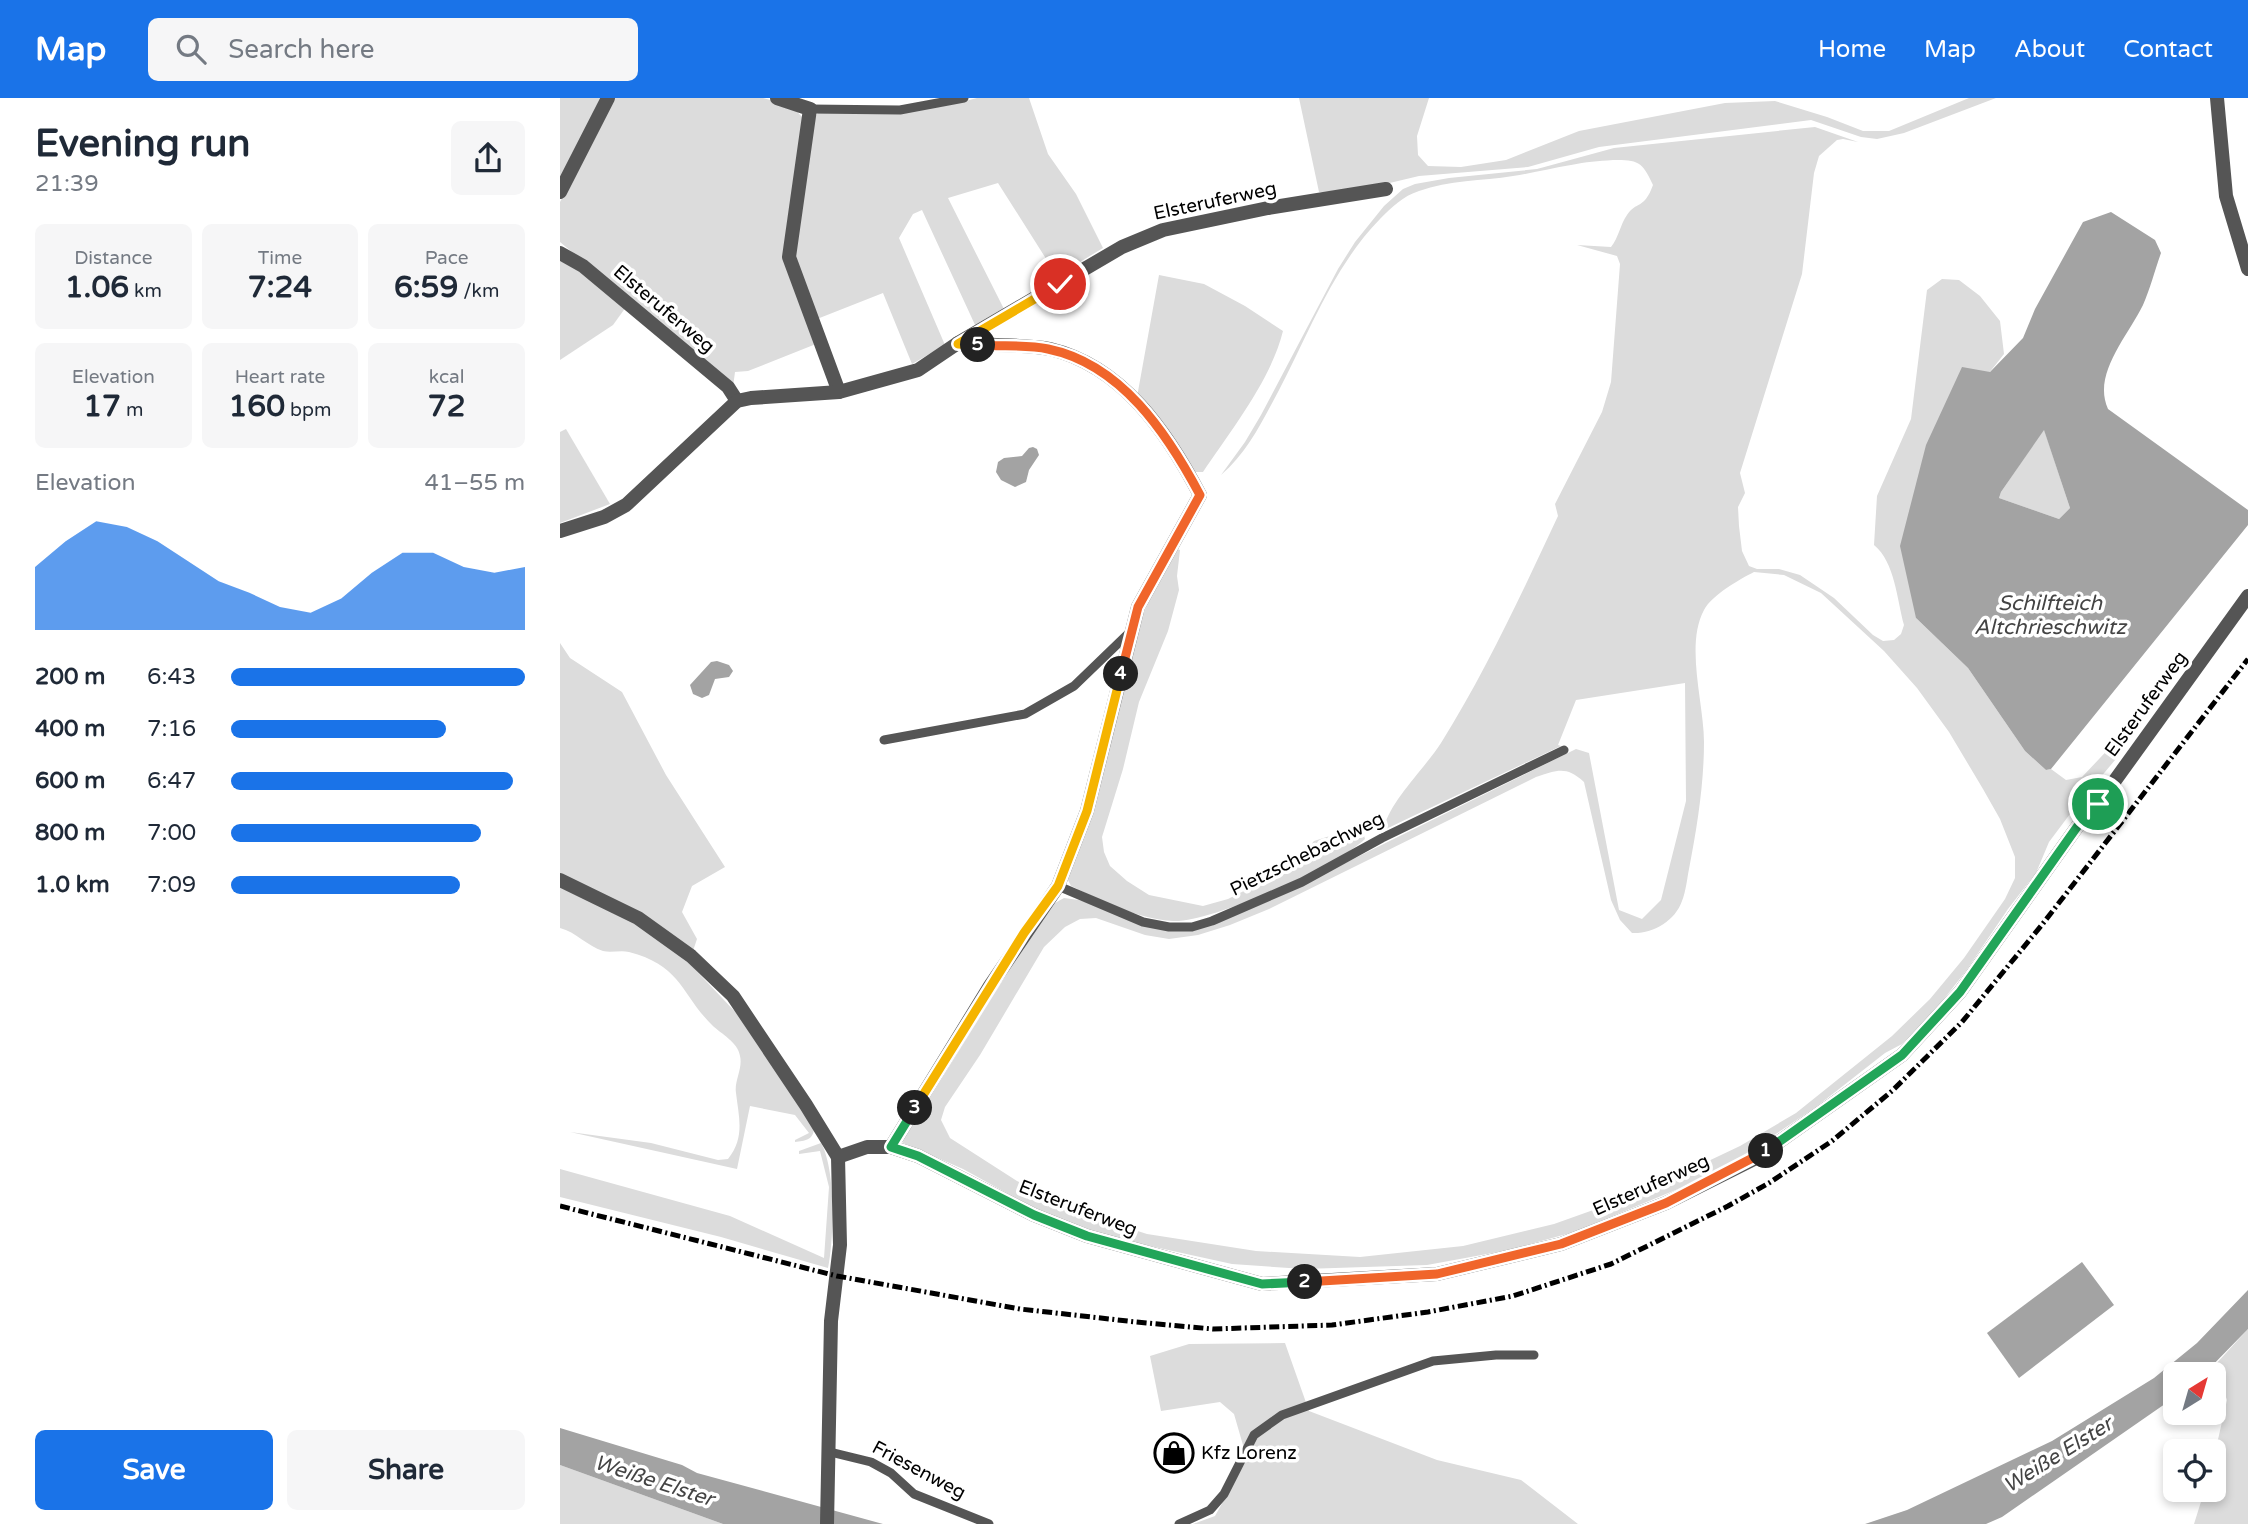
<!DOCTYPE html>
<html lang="en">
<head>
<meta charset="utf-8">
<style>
	body { margin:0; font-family:"Varela Round",sans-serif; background:#f6f6f7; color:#1f2937; height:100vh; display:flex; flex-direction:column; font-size:26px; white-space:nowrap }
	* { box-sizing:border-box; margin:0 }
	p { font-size:23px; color:#747a83 }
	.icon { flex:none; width:38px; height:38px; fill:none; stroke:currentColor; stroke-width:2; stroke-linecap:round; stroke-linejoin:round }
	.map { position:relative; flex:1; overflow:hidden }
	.side { display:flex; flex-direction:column; background:#fff; width:560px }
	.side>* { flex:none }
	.needle { width:46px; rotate:37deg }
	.buttons { position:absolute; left:1603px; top:1264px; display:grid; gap:14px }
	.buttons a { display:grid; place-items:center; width:63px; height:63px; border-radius:10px; background:#fff; box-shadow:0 4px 10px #0003; font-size:35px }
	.pin { position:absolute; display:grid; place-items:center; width:60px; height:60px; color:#fff; margin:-30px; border:4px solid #fff; border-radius:50%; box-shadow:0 2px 7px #0007 }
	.km { position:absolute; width:35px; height:35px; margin:-18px; border-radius:50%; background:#222; color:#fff; font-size:19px; line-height:35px; text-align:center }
	.round { display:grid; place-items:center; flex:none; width:74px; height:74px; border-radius:10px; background:#f6f6f7 }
	.overview { display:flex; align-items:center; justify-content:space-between; height:119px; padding:0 35px }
	h1 { font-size:38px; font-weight:700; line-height:52px }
	.metrics { display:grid; grid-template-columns:repeat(3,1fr); gap:10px; height:119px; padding:7px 35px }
	.metrics div { display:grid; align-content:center; border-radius:10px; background:#f6f6f7; text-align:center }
	.metrics b { font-size:30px; font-weight:700 }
	.metrics small { font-size:19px; font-weight:400 }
	.metrics p { font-size:19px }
	.chart { height:196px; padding:14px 35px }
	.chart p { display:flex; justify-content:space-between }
	.chart svg { width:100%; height:126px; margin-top:7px; fill:#1a73e8; opacity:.7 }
	.primary-button { display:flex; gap:14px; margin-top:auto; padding:14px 35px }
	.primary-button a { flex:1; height:80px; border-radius:10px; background:#1a73e8; color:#fff; font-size:28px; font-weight:700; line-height:80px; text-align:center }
	.primary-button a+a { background:#f6f6f7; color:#1f2937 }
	ul { padding:0 35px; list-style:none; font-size:23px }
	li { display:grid; grid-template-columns:112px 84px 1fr; align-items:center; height:52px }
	li i { height:18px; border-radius:9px; background:#1a73e8 }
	header { display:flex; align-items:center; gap:42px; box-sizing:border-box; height:98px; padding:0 35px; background:#1a73e8; color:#fff }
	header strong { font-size:33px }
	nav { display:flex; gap:38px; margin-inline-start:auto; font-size:24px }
	.search { width:490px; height:63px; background:#f6f6f7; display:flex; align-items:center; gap:18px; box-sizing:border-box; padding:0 24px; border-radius:10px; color:#747a83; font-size:26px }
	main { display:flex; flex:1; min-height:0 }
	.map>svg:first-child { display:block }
	.green { fill:#dcdcdc; fill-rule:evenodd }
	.water { fill:#a3a3a3; fill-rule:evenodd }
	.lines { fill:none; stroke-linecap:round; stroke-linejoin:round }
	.service { stroke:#555; stroke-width:9 }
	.minor { stroke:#555; stroke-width:14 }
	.rail { stroke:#000; stroke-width:5; stroke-dasharray:10 3.5 2 3.5; stroke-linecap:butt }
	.split-1-casing { stroke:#fff; stroke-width:14 }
	.split-2-casing { stroke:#fff; stroke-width:14 }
	.split-3-casing { stroke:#fff; stroke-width:14 }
	.split-4-casing { stroke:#fff; stroke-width:14 }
	.split-5-casing { stroke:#fff; stroke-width:14 }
	.split-6-casing { stroke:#fff; stroke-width:14 }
	.split-1 { stroke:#22a559; stroke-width:9 }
	.split-2 { stroke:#f0652b; stroke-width:9 }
	.split-3 { stroke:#22a559; stroke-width:9 }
	.split-4 { stroke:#f5b400; stroke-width:9 }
	.split-5 { stroke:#f0652b; stroke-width:9 }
	.split-6 { stroke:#f5b400; stroke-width:9 }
	.labels { text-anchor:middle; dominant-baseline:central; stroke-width:7; stroke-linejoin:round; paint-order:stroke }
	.street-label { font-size:19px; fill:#000; stroke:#fff }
	.poi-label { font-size:19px; fill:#000; stroke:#fff; text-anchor:start }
	.water-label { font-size:21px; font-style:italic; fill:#444; stroke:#fff }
</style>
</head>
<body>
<header>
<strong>Map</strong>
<div class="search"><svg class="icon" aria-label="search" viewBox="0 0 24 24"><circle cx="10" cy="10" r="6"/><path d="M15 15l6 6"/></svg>Search here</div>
<nav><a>Home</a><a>Map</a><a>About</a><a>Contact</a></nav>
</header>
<main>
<section class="side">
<div class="overview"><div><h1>Evening run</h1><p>21:39</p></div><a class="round"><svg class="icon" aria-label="share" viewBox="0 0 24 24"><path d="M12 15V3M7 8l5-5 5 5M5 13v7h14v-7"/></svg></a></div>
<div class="metrics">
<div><p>Distance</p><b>1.06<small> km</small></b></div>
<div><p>Time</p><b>7:24</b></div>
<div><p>Pace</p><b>6:59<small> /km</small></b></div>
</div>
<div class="metrics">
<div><p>Elevation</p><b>17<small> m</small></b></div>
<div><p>Heart rate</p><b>160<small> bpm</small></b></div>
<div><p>kcal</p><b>72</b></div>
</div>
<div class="chart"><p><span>Elevation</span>41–55 m</p>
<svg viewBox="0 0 160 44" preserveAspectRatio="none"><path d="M0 44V22L10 13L20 6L30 8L40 13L50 20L60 27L70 31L80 36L90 38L100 33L110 24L120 17L130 17L140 22L150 24L160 22V44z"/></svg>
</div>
<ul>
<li><b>200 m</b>6:43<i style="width:100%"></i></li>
<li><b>400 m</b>7:16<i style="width:73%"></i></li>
<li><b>600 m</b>6:47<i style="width:96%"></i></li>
<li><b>800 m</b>7:00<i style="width:85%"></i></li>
<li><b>1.0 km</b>7:09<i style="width:78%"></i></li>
</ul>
<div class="primary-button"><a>Save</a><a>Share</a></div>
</section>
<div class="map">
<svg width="1688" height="1426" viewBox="0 0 1688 1426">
	<rect width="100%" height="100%" fill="#fff"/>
	<!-- green -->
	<g class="green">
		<path d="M0,0h44l-44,83z"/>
		<path d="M55,0h148l29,8 10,11 1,6 -16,101 -3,34 32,86 -68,27 -13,1 -2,15 -173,-145v-40z"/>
		<path d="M417,0h52l19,56 28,40 27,54 -46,28 -59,-93 -50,15 56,111 -28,18 -54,-117 -9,4 -14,24 46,107 -33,19 -29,-71 -66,26 -23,-68 20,-134 6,-6c56,2 102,3 157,-13z"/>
		<path d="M739,0h130l-12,38 1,19 10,11 33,1 45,-7 73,-29 146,-28 50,-2 52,16 36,14h26l80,-33h27l-92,35 -27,6 -16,-2 -50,-17 -212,27 -71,20 -109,9 -63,15 -37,1z"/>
		<path d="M1255,29l43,15 -15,-3 -6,1 -18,16 -5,17 -12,101 -62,199 5,20 -7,14 1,19 3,25 7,15 8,3h22l21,6 34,23 39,37 10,6 11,-1 7,-6 3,-9c-7,-25 -9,-63 -30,-80l3,-49 34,-77 16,-129 15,-11 17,1 21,16 20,25 4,33 -15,19 -73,245 52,50 57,83 21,19 5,-1 15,11 16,-3 35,-37 9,7 -53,63 -24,32 -13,31 -28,36 -42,62 -30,38 -34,35 -17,9 -69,54 -73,49 -48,26 -121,50 -65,18 -82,15 -123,4 -72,-5 -123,-27 -73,-28 -73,-40 -60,-26 1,-9 111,-175 40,-56 9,-5 15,2 93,30 58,-13 34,-14 312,-154 13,4 30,157 23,9 19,-19 25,-99 -1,-118 -109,17 -18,45 3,1 -150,71 -25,12 -2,-2c7,-27 41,-59 57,-84 45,-72 81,-150 117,-227l-3,-12 47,-92 9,-30 9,-118 -3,-8 -40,-11 34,2c8,-10 9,-22 16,-32 9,-14 17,-5 26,-30 -11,-24 -15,-25 -40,-25 -15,1 -27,2 -42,5 -19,3 -38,8 -58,11 -31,5 -64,4 -94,15 -16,5 -27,16 -39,28 -47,48 -71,114 -102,173 -16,30 -31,61 -57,83l24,-33 16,-27 77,-146 17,-27 29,-36 19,-17 12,-5 34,-6 88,-9 77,-21zM1194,474l30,3 37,18 63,58 33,37 32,44 34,57 17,30 15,38v21l-10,21 -41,59 -34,41 -38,37 -96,77 -56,33 -99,47 -87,31 -91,22 -103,11 -104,-6 -109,-17 -56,-18 -74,-35 -67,-43 -9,-18 4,-13 35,-52 64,-108 21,-20 15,-8 16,-1 49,17 24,4 29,-4 32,-10 39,-16 267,-132c22,-7 30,-11 48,5l27,118 9,20 12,13c21,1 43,-12 50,-32 4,-10 5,-22 7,-32 8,-41 15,-85 15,-127 0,-38 -19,-97 0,-132 8,-15 36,-31 50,-38z"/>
		<path d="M0,163l19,6 47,40 -13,18 -53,35z"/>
		<path d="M599,177l45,9 41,22 38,25c-12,49 -52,99 -80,141h-9l-57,-75z"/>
		<path d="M6,331l44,75 -50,19v-91z"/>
		<path d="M1484,331l26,79 -11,11 -60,-21 2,-6z"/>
		<path d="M615,450l5,2 -3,26 2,14 -11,41 -29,71 -16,67 -21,68 2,15 6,14 17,15 22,14 54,11 25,-7 65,-33 21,-25 38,-12 11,3 2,7c-28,27 -154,84 -192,82 -36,-2 -70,-20 -102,-35l-4,-8 55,-193c10,-16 9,-30 13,-47 9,-32 26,-61 40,-90z"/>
		<path d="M0,545l10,15 52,34 44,83 59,92 -33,19 -10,26 15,27 -8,24 52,55 73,111c-1,11 -9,12 -19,13v-2l14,-7 -14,-18 -45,-9 -13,63 -167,-37 81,11 67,17 10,-1c17,-21 11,-41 8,-66 -2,-12 7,-24 4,-37 -2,-14 -19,-22 -28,-31 -32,-32 -30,-59 -83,-73 -8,-2 -18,1 -26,-1 -16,-5 -27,-19 -43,-23z"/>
		<path d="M261,1045c15,26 13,97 7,125l-107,-31 -161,-40v-28l170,47 94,42 5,-71 -9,-36 -21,3v-3z"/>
		<path d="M1688,1231v195h-54l11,-35h9v-32l13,-57 -12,-35z"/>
		<path d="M725,1245l24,68 128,49 84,20 57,44h-385l22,-8 32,-57 -13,-45 -14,-12 -59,9 -11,-55 39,-12z"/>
		<path d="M0,1367l163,59h-163z"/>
	</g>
	<!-- water -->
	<g class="water">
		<path d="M1551,114l44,28 6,13c-6,17 -11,36 -18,52 -15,31 -51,69 -35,104l140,101v15l-197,244 -5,1 -21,-19 -57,-83 -52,-50 -16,-72 26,-101 36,-78 28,5 33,-34 12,-29 48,-87zM1484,332l26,78 -11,11 -60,-21 2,-6z"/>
		<path d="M473,349l4,2 2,6 -10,15 -3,12 -11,5 -14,-7 -5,-8 2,-10 6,-4 18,-2 7,-8z"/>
		<path d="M157,563l12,4 4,6 -4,6 -14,2 -6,16 -7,3 -9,-4 -3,-9 21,-23z"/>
		<path d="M1522,1164l32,43 -95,73 -32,-45z"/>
		<path d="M1688,1192v39l-44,45h-29v23l-173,120 -16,7h-121l42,-14 145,-69 102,-63 43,-35z"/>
		<path d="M0,1330l122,37 15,8 186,51h-160l-163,-59z"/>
	</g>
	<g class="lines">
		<!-- service -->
		<g class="service">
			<path d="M250,11l90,1 64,-12"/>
			<path d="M324,642l141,-26 49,-28 57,-55"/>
			<path d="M498,788l85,36 26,5h23l20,-6 90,-39 80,-44 182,-88"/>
			<path d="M270,1354l41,10 20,11 23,21 75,30"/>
			<path d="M619,1426l31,-14 14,-16 30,-59 28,-20 151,-54 63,-6h38"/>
		</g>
		<!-- minor -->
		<g class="minor">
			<path d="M217,0l33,11 -21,148 50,135"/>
			<path d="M1657,0l9,98 22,73"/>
			<path d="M0,94l48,-94"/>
			<path d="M0,155l23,13 145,121 9,14"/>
			<path d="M0,433l44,-14 22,-12 111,-104 14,-3 88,-6 79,-22 40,-27 164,-96 41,-17 105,-22 118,-19"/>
			<path d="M0,782l78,38 53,38 42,40 73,109 32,52 2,88 -9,76 -4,203"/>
			<path d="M331,1049l99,-161 68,-100 29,-75 51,-204 62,-112c-33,-63 -78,-129 -150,-146 -25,-5 -65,-3 -92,-6"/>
			<path d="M278,1059l29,-10h24l27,9 116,59 53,21 175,48 175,-10 124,-30 105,-41 90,-45 146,-103 58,-63 117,-165 21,-23 150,-208"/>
		</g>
		<!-- rail -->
		<path class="rail" d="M0,1108l277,70 183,33 116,13 77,7 119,-4 96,-13 85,-16 98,-32 117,-58 41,-23 63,-42 60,-50 70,-69 79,-96 207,-267"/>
	</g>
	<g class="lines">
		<!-- split-1 casing -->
		<g class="split-1-casing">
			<path id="split-1" d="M1206,1053l136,-96 58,-63 117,-165 21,-23"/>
		</g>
		<!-- split-2 casing -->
		<g class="split-2-casing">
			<path id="split-2" d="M745,1184l132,-8 124,-30 105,-41 100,-52"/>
		</g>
		<!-- split-3 casing -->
		<g class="split-3-casing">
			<path id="split-3" d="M355,1010l-24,39 27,9 116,59 53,21 175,48 43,-2"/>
		</g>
		<!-- split-4 casing -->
		<g class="split-4-casing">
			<path id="split-4" d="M355,1010l109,-175 34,-47 29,-75 34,-137"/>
		</g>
		<!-- split-5 casing -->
		<g class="split-5-casing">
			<path id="split-5" d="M418,247c23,2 48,-1 70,4 73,15 119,84 152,146l-62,112 -17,67"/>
		</g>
		<!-- split-6 casing -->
		<g class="split-6-casing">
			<path id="split-6" d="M418,247l-20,-1 102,-60"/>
		</g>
		<!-- split-1 -->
		<use href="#split-1" class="split-1"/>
		<!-- split-2 -->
		<use href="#split-2" class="split-2"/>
		<!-- split-3 -->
		<use href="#split-3" class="split-3"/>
		<!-- split-4 -->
		<use href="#split-4" class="split-4"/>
		<!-- split-5 -->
		<use href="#split-5" class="split-5"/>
		<!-- split-6 -->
		<use href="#split-6" class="split-6"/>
	</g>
	<!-- icons -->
	<defs>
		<g id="shop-ring" transform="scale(2.0125)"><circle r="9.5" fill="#fff" stroke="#000" stroke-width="1.5"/><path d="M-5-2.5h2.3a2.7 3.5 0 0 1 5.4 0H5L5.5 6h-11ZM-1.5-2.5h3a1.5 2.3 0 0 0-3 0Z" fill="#000"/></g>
	</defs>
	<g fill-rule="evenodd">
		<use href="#shop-ring" x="614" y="1355"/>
	</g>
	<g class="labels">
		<!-- street labels -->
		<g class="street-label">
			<text transform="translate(655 103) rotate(-12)">Elsteruferweg</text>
			<text transform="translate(104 211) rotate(40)">Elsteruferweg</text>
			<text transform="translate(1586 606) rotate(-54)">Elsteruferweg</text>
			<text transform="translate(747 756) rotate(-26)">Pietzschebachweg</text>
			<text transform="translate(1091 1087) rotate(-24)">Elsteruferweg</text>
			<text transform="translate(518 1110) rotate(21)">Elsteruferweg</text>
			<text transform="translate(359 1372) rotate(28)">Friesenweg</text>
		</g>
		<!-- poi labels -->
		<g class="poi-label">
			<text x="641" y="1355">Kfz Lorenz</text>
		</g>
		<!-- water labels -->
		<g class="water-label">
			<text x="1490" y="505">Schilfteich<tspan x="1490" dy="24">Altchrieschwitz</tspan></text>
			<text transform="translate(1498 1357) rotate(-32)">Weiße Elster</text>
			<text transform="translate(94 1383) rotate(18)">Weiße Elster</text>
		</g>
	</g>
</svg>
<div class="buttons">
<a><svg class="needle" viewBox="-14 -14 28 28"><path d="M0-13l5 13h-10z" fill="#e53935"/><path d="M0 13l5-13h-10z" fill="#747a83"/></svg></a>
<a><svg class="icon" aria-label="locate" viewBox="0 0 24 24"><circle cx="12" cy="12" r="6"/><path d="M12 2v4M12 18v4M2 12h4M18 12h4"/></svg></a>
</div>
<div class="pin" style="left:1538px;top:706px;background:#1e9e55"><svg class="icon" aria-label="arrive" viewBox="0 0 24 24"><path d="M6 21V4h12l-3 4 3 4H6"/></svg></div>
<div class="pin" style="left:500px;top:186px;background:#d93025"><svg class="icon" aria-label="check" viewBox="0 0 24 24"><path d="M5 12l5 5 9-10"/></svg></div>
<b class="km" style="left:1206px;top:1053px">1</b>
<b class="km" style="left:745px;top:1184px">2</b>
<b class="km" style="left:355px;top:1010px">3</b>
<b class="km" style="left:561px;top:576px">4</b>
<b class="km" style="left:418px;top:247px">5</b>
</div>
</main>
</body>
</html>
